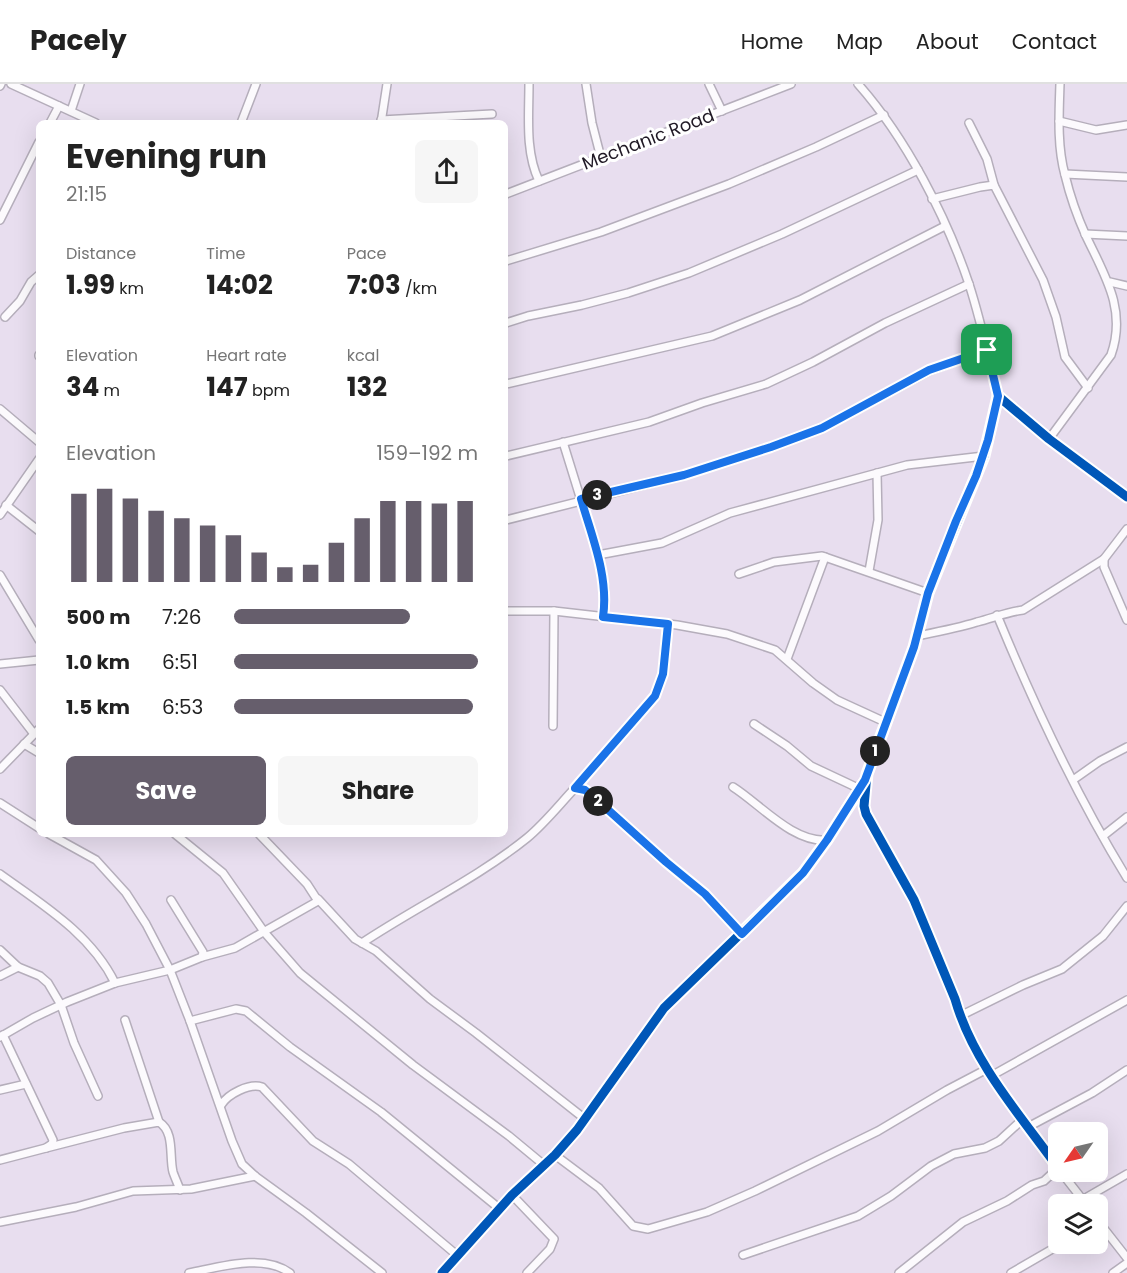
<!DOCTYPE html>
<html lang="en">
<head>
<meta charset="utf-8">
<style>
	body { margin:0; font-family:Poppins,sans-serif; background:#f6f6f6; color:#222; height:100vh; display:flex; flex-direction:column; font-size:22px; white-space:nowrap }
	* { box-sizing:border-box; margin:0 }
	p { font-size:20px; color:#767676 }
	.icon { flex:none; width:33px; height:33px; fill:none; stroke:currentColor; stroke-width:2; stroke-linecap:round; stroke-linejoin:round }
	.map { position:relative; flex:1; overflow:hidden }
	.panel { position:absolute; left:36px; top:36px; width:472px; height:717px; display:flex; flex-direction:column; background:#fff; border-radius:9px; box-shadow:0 6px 24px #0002 }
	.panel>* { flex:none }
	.needle { width:39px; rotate:236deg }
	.fabs { position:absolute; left:1048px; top:1038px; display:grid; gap:12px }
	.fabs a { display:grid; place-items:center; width:60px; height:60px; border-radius:9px; background:#fff; box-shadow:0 6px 24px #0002; font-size:30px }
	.pin { position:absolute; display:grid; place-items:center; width:51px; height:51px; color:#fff; margin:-26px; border-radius:12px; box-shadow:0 3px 9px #0006 }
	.km { position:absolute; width:30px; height:30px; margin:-15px; border-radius:50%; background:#222; color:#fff; font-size:16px; line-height:30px; text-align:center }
	.round { display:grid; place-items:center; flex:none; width:63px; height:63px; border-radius:9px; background:#f6f6f6 }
	.summary { display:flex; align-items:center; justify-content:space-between; height:102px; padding:0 30px }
	h1 { font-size:33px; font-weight:700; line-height:45px }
	.figures { display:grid; grid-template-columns:repeat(3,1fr); gap:9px; height:102px; padding:6px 30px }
	.figures div { display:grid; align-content:center }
	.figures b { font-size:26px; font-weight:700 }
	.figures small { font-size:16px; font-weight:400 }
	.figures p { font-size:16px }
	.chart { height:168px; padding:12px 30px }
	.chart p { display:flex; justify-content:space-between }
	.chart svg { width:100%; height:108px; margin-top:6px; stroke:#665e6c; stroke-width:6 }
	.cta { display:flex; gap:12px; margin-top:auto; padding:12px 30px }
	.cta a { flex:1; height:69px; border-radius:9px; background:#665e6c; color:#fff; font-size:24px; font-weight:700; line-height:69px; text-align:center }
	.cta a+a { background:#f6f6f6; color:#222 }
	ul { padding:0 30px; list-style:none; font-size:20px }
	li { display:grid; grid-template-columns:96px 72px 1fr; align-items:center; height:45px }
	li i { height:15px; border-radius:8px; background:#665e6c }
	header { display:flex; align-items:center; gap:36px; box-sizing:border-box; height:84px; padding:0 30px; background:#fff; border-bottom:2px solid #e0e0e0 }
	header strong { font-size:28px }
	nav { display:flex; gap:33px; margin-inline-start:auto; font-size:21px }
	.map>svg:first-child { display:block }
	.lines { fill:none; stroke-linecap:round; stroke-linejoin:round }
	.street-casing { stroke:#b5aebb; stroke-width:10 }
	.street { stroke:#fcfafd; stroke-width:7 }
	.cycleway-casing { stroke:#fff; stroke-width:13 }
	.cycleway { stroke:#0057b8; stroke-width:9 }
	.route-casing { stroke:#fff; stroke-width:12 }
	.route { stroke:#1a73e8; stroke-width:8 }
	.labels { text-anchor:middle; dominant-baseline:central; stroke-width:6; stroke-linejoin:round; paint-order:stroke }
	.street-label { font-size:18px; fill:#201925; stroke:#fff }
</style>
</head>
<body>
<header>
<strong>Pacely</strong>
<nav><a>Home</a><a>Map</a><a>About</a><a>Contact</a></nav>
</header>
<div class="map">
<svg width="1127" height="1189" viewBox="0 0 1127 1189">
	<rect width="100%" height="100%" fill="#e8deef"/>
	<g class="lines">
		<!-- street casing -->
		<g class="street-casing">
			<g id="street">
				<path d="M11,0l85,39"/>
				<path d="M529,0c0,32 -4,68 10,97"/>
				<path d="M586,0l6,39 9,35"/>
				<path d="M709,0l13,27"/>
				<path d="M858,0c48,54 88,132 111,200 12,37 20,75 29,112"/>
				<path d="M0,2l1,-2"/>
				<path d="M71,27l9,-27"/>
				<path d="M381,36l111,-6"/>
				<path d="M1059,37l37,9 31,-5"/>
				<path d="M50,39l9,-17"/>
				<path d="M241,39l15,-39"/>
				<path d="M381,39l6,-39"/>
				<path d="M969,39l18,36 7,26"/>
				<path d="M1065,90l62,3"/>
				<path d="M506,110l285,-110"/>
				<path d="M932,115l48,-12 14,-2 49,95 13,37 9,40 23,31"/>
				<path d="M0,136l39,-78"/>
				<path d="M1085,150l42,2"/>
				<path d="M506,177l95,-29 128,-48 87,-37 68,-32"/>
				<path d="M1110,198l17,4"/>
				<path d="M5,233l15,-16 11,-19 8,-7"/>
				<path d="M506,239l22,-7 54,-11 46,-12 61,-20 93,-39 136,-64"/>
				<path d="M39,272v-1"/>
				<path d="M506,300l206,-48 88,-36 145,-74"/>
				<path d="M0,325l39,33"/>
				<path d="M1049,355l62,-84c16,-45 -6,-79 -25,-119 -9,-20 -16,-40 -21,-61 -8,-29 -6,-61 -5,-91"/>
				<path d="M563,358l35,113 7,35 -2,27"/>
				<path d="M506,372l143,-34 53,-19 64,-19 47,-22 72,-39 84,-39"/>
				<path d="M6,421l33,26"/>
				<path d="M0,431l39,-56"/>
				<path d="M506,436l178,-45 87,-28 51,-19 107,-57 58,-21"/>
				<path d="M1127,445l-23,30v8l23,53"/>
				<path d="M598,471l64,-12 68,-30 177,-48 77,-9"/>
				<path d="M869,487l9,-51 -1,-47"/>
				<path d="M739,490l35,-12 48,-6 106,37"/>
				<path d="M0,491l39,65"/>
				<path d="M506,527h48l123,14 50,9 48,16 38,33 24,17 48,22"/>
				<path d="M997,531c37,90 79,180 130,263"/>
				<path d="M917,552c20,-4 41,-8 60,-14 16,-4 30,-10 46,-12l81,-51"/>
				<path d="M787,575l38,-102"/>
				<path d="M0,580l39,-4"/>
				<path d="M0,606l34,44"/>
				<path d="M754,640l33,22 24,20 49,23"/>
				<path d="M553,642l1,-115"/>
				<path d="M24,660l15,9"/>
				<path d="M0,685l39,-40"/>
				<path d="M1073,696l27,-19 27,-14"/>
				<path d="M733,703c27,17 60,56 94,53"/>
				<path d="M575,704l80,-92 8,-22 5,-50"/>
				<path d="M0,719l39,25"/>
				<path d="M49,750l47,26 30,33 20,31 24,46 20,51 42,120 10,23 13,12 51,37 76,60"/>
				<path d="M175,750l48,39 42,60 35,40 113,92 96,71 35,29"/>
				<path d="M1103,752l24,-19"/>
				<path d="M0,790c43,31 91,60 115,109"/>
				<path d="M318,815l37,40 21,12 54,48 46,34 109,86"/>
				<path d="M362,859c54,-36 114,-64 165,-105 18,-15 32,-33 48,-50h5l16,11 70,63 39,32 37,40"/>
				<path d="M0,866l18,17 22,9 8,7 13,22 13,38 24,53"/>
				<path d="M202,873l33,-9 83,-47 -11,-17 -48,-50"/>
				<path d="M0,892l18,-9"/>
				<path d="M960,932l63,-31 39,-16 41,-33 24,-30"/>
				<path d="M125,936l34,102"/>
				<path d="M190,937l46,-12 10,2 44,36 91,65 119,97"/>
				<path d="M0,953l33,-19 34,-16 48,-19 55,-13 32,-13 1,-5 -32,-52"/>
				<path d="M991,992l136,-76"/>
				<path d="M0,1006l26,-6"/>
				<path d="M221,1021c7,-11 28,-22 41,-18l51,54 36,23 109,92"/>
				<path d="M1028,1043l64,-34 35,-23"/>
				<path d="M46,1064l78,-20 35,-6c16,10 10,34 14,50 2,6 5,12 7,18"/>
				<path d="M555,1071l44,33 34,38 15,3 59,-17 48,-21 123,-60 69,-41 40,-21"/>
				<path d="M0,1076l46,-12 6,-4 1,-4 -50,-105"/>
				<path d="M1059,1085c-38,-53 -86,-106 -104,-170l-41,-99 -48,-86 -2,-8 3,-32 47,-127 14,-54 56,-137 14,-60 51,43 78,58"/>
				<path d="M1061,1088l25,32"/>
				<path d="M512,1111l42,44 -4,10 -23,24"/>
				<path d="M1082,1116l45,-26"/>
				<path d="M1098,1137l29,37"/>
				<path d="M0,1138l76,-15 57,-16 58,-2 64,-13"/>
				<path d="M743,1171l115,-39 33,-20 40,-30 23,-12 31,-6 14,-7 24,-22"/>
				<path d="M189,1189c31,-6 74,-20 101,0"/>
				<path d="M442,1189l70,-78 43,-40 22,-25 87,-122 139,-135 24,-33 36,-57"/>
				<path d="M899,1189l64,-51 44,-21 25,-16 12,-4 14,-13"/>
				<path d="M1011,1189l50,-29"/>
				<path d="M1113,1189l14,-10"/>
			</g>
		</g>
		<!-- street -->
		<use href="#street" class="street"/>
		<!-- cycleway casing -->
		<g class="cycleway-casing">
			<g id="cycleway">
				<path d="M1059,1085c-38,-53 -86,-106 -104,-170l-41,-99 -48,-86 -2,-8 3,-32 47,-127 14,-54 56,-137 14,-60 51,43 78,58"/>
				<path d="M442,1189l70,-78 43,-40 22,-25 87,-122 139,-135 24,-33 36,-56"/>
			</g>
		</g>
		<!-- cycleway -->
		<use href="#cycleway" class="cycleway"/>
	</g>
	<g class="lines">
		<!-- route casing -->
		<g class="route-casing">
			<path id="route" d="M987,266l11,46 -10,44 -12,36 -20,45 -28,72 -14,54 -49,133 -38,60 -24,33 -61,61 -37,-40 -39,-32 -70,-63 -11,-9 -10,-2 80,-92 8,-22 5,-50 -65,-7c6,-40 -11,-80 -22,-118l103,-24 87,-28 51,-19 107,-58z"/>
		</g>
		<!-- route -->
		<use href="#route" class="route"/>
	</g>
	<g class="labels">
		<!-- street labels -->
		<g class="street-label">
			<text transform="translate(648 55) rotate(-21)">Mechanic Road</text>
		</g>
	</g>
</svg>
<div class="fabs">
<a><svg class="needle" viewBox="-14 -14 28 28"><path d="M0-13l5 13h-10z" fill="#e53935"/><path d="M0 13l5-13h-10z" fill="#767676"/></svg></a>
<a><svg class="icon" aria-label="layers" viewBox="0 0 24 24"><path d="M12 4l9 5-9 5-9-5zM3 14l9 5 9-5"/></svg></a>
</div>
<div class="pin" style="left:987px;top:266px;background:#1e9e55"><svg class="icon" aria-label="arrive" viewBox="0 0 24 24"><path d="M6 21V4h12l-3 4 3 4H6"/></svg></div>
<b class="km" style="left:875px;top:667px">1</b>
<b class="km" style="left:598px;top:717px">2</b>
<b class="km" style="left:597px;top:411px">3</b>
<section class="panel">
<div class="summary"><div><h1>Evening run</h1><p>21:15</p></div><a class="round"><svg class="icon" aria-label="share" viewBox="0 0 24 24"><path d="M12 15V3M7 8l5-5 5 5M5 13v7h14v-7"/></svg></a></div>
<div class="figures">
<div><p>Distance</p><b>1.99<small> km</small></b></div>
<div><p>Time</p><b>14:02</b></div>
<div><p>Pace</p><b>7:03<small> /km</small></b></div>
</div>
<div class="figures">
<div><p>Elevation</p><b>34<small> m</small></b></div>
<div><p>Heart rate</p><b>147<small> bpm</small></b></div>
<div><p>kcal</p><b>132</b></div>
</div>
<div class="chart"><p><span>Elevation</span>159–192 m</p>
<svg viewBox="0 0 160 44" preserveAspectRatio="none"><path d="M5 44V8M15 44V6M25 44V10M35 44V15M45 44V18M55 44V21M65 44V25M75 44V32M85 44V38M95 44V37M105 44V28M115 44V18M125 44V11M135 44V11M145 44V12M155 44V11"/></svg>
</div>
<ul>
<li><b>500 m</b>7:26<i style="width:72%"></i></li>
<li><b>1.0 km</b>6:51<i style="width:100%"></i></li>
<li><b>1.5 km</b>6:53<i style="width:98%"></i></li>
</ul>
<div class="cta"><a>Save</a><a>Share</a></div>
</section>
</div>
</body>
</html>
